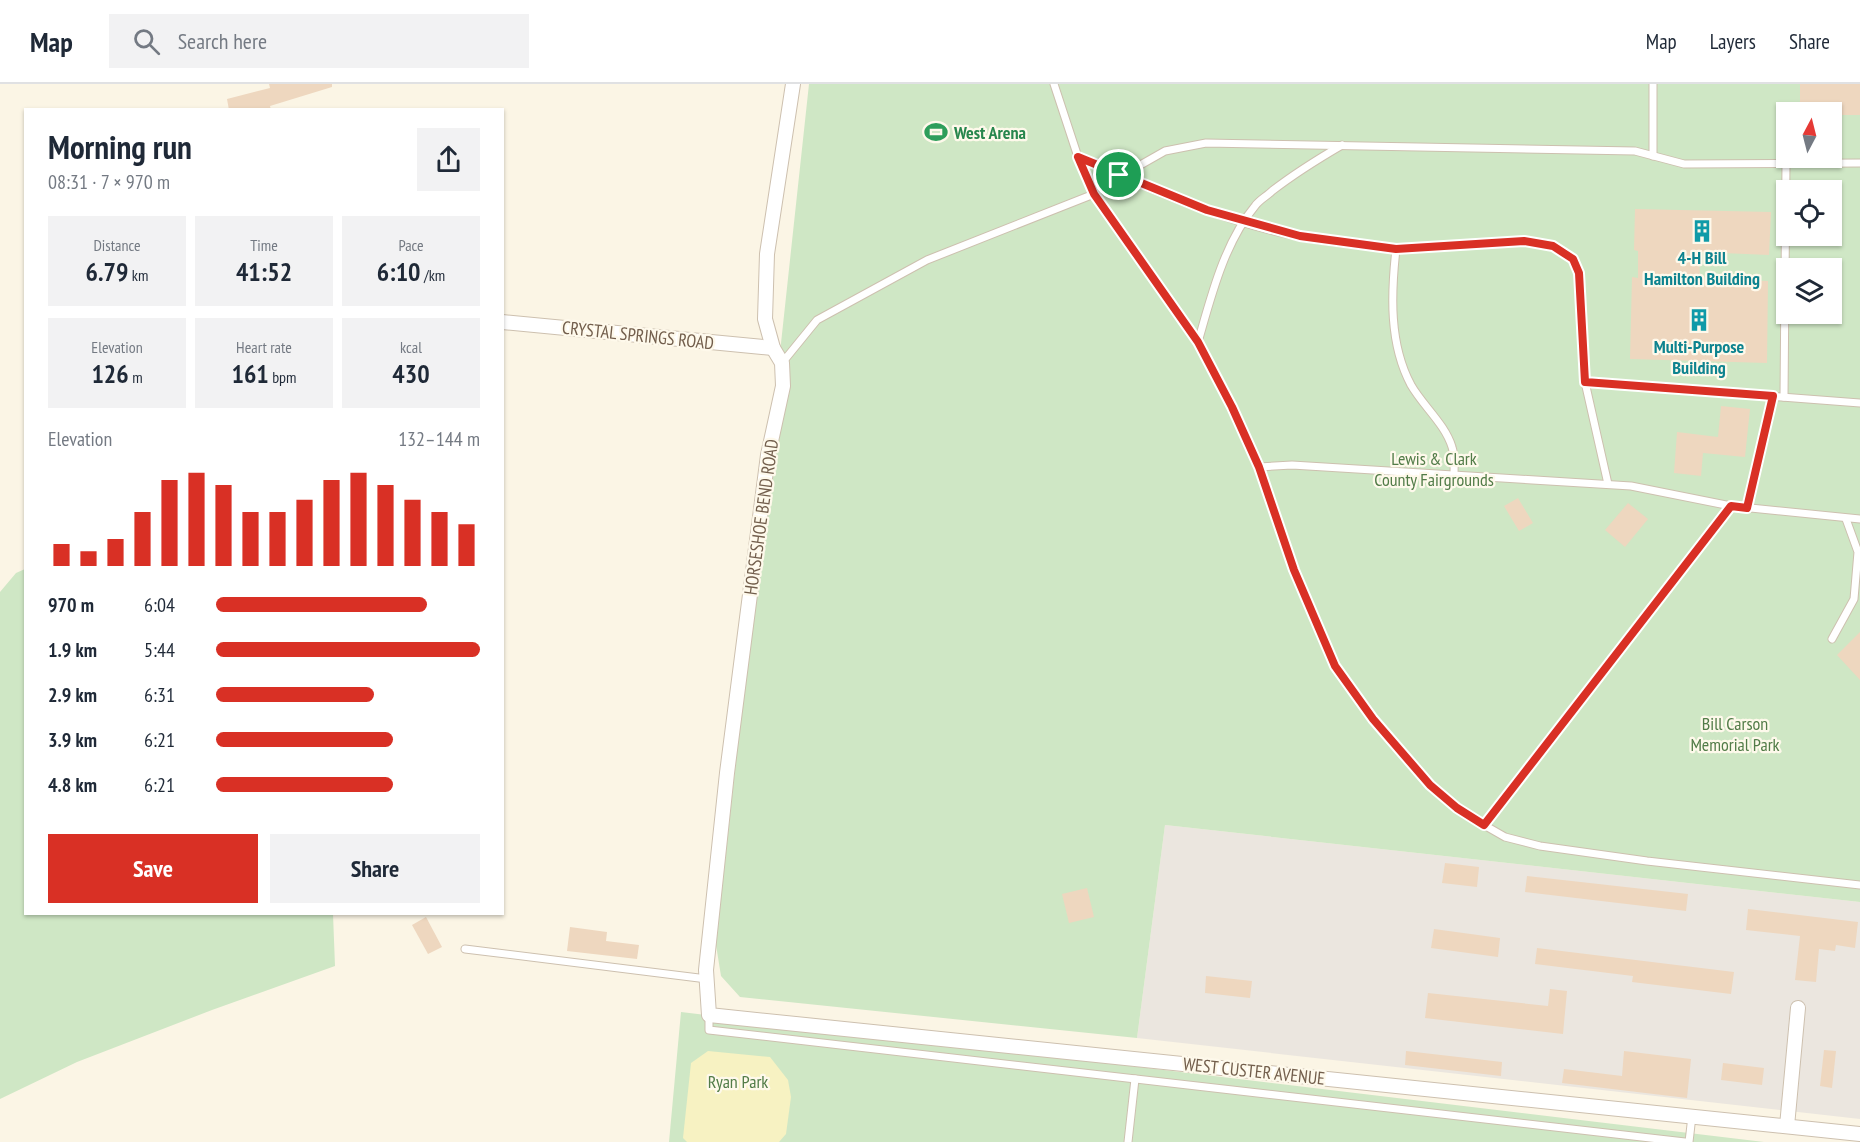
<!DOCTYPE html>
<html lang="en">
<head>
<meta charset="utf-8">
<style>
	body { margin:0; font-family:"PT Sans Narrow",sans-serif; background:#f2f2f3; color:#1f2937; height:100vh; display:flex; flex-direction:column; font-size:22px; white-space:nowrap }
	* { box-sizing:border-box; margin:0 }
	p { font-size:20px; color:#747a83 }
	.icon { flex:none; width:33px; height:33px; fill:none; stroke:currentColor; stroke-width:2; stroke-linecap:round; stroke-linejoin:round }
	.map { position:relative; flex:1; overflow:hidden }
	.panel { position:absolute; left:24px; top:24px; width:480px; height:807px; display:flex; flex-direction:column; background:#fff; border-radius:0px; box-shadow:0 2px 4px #0004 }
	.panel>* { flex:none }
	.needle { width:39px; rotate:7deg }
	.tools { position:absolute; left:1776px; top:18px; display:grid; gap:12px }
	.tools a { display:grid; place-items:center; width:66px; height:66px; border-radius:0px; background:#fff; box-shadow:0 2px 4px #0004; font-size:30px }
	.pin { position:absolute; display:grid; place-items:center; width:51px; height:51px; color:#fff; margin:-26px; border:3px solid #fff; border-radius:50%; box-shadow:0 2px 6px #0007 }
	.round { display:grid; place-items:center; flex:none; width:63px; height:63px; border-radius:0px; background:#f2f2f3 }
	.summary { display:flex; align-items:center; justify-content:space-between; height:102px; padding:0 24px }
	h1 { font-size:33px; font-weight:700; line-height:45px }
	.stats { display:grid; grid-template-columns:repeat(3,1fr); gap:9px; height:102px; padding:6px 24px }
	.stats div { display:grid; align-content:center; border-radius:0px; background:#f2f2f3; text-align:center }
	.stats b { font-size:26px; font-weight:700 }
	.stats small { font-size:16px; font-weight:400 }
	.stats p { font-size:16px }
	.chart { height:168px; padding:12px 24px }
	.chart p { display:flex; justify-content:space-between }
	.chart svg { width:100%; height:108px; margin-top:6px; stroke:#d93025; stroke-width:6 }
	.cta { display:flex; gap:12px; margin-top:auto; padding:12px 24px }
	.cta a { flex:1; height:69px; border-radius:0px; background:#d93025; color:#fff; font-size:24px; font-weight:700; line-height:69px; text-align:center }
	.cta a+a { background:#f2f2f3; color:#1f2937 }
	ul { padding:0 24px; list-style:none; font-size:20px }
	li { display:grid; grid-template-columns:96px 72px 1fr; align-items:center; height:45px }
	li i { height:15px; border-radius:8px; background:#d93025 }
	header { display:flex; align-items:center; gap:36px; box-sizing:border-box; height:84px; padding:0 30px; background:#fff; border-bottom:2px solid #e0e1e3 }
	header strong { font-size:28px }
	nav { display:flex; gap:33px; margin-inline-start:auto; font-size:21px }
	.search { width:420px; height:54px; background:#f2f2f3; display:flex; align-items:center; gap:15px; box-sizing:border-box; padding:0 21px; border-radius:0px; color:#747a83; font-size:22px }
	.map>svg:first-child { display:block }
	.industrial { fill:#ebe6df }
	.green { fill:#cfe7c5; fill-rule:evenodd }
	.sand { fill:#f7f2c2 }
	.building { fill:#eed7bf }
	.lines { fill:none; stroke-linecap:round; stroke-linejoin:round }
	.service-casing { stroke:#cdc0af; stroke-width:9 }
	.minor-casing { stroke:#cdc0af; stroke-width:16 }
	.service { stroke:#fff; stroke-width:7 }
	.minor { stroke:#fff; stroke-width:14 }
	.route-casing { stroke:#fff; stroke-width:12 }
	.route { stroke:#d93025; stroke-width:8 }
	.labels { text-anchor:middle; dominant-baseline:central; stroke-width:4.5; stroke-linejoin:round; paint-order:stroke }
	.leisure-label { font-size:18px; font-weight:bold; fill:#27864d; stroke:#fef9eb; text-anchor:start }
	.culture-label { font-size:18px; font-weight:bold; fill:#0d838f; stroke:#fef9eb }
	.street-label { font-size:18px; fill:#725e4c; stroke:#fef9eb }
	.park-label { font-size:18px; fill:#527c48; stroke:#fef9eb }
</style>
</head>
<body>
<header>
<strong>Map</strong>
<div class="search"><svg class="icon" aria-label="search" viewBox="0 0 24 24"><circle cx="10" cy="10" r="6"/><path d="M15 15l6 6"/></svg>Search here</div>
<nav><a>Map</a><a>Layers</a><a>Share</a></nav>
</header>
<div class="map">
<svg width="1860" height="1058" viewBox="0 0 1860 1058">
	<rect width="100%" height="100%" fill="#fbf5e5"/>
	<!-- industrial -->
	<path class="industrial" d="M1165,741l695,77v217l-723,-81z"/>
	<!-- green -->
	<g class="green">
		<path d="M809,0h1051v818l-695,-77 -28,213 -397,-41 -19,-21 -5,-31zM1786,28h46v46h-46zM1786,106h46v46h-46zM1786,184h46v46h-46z"/>
		<path d="M25,485l1,345h307l2,52 -123,44 -135,52 -77,37v-507l16,-19z"/>
		<path d="M681,928l1083,130h-1095z"/>
	</g>
	<!-- sand -->
	<path class="sand" d="M708,967l62,6 18,23 3,17 -5,37 -7,8h-92l-4,-4 8,-75z"/>
	<!-- building -->
	<g class="building">
		<path d="M269,0h63v3l-62,19 1,4h-42l-2,-11 43,-11z"/>
		<path d="M1800,0h60v31h-28v-3h-32z"/>
		<path d="M1635,125l136,3 -2,43 -70,-3 1,27 68,2 -1,82 -137,-4 2,-82 6,1v-27l-4,-1z"/>
		<path d="M1721,322l29,3 -5,48 -42,-4 -2,23 -27,-3 3,-41 41,5z"/>
		<path d="M1518,414l15,25 -14,8 -15,-25z"/>
		<path d="M1628,419l20,16 -23,28 -20,-17z"/>
		<path d="M1860,548v48l-23,-25z"/>
		<path d="M1445,779l34,4 -2,20 -35,-4z"/>
		<path d="M1527,792l161,18 -2,17 -161,-19z"/>
		<path d="M1087,804l7,29 -25,6 -7,-29z"/>
		<path d="M1748,825l110,13 -3,26 -19,-3 -1,6 -16,-2 -3,33 -21,-2 5,-44 -54,-6z"/>
		<path d="M426,833l16,30 -14,7 -16,-29z"/>
		<path d="M570,843l37,5 -1,9 33,4 -2,14 -70,-8z"/>
		<path d="M1434,845l66,9 -2,19 -67,-9z"/>
		<path d="M1537,864l197,24 -3,22 -99,-12 1,-6 -98,-12z"/>
		<path d="M1206,892l46,5 -2,17 -45,-5z"/>
		<path d="M1550,905l17,2 -4,43 -138,-16 3,-25 120,13z"/>
		<path d="M1824,966l12,1 -4,37 -12,-2z"/>
		<path d="M1406,967l96,11 -1,14 -96,-11z"/>
		<path d="M1624,967l67,8 -4,39 -125,-15 2,-14 58,7z"/>
		<path d="M1723,979l41,5 -2,17 -41,-5z"/>
	</g>
	<g class="lines">
		<!-- service casing -->
		<g class="service-casing">
			<g id="service">
				<path d="M1054,0l24,73 16,37 104,148 34,65 27,60 35,103 41,96 38,53 57,66 27,23 27,17 21,12 35,9 107,15 213,24"/>
				<path d="M1653,72v-72"/>
				<path d="M1078,73c71,31 145,65 223,80 31,6 64,8 95,12 -5,45 -7,95 15,136 12,21 34,39 41,62 3,9 2,19 2,28"/>
				<path d="M1121,92l44,-25 41,-8 429,8 49,13 176,-1"/>
				<path d="M1396,165l128,-8 29,5 20,13 6,14 6,109"/>
				<path d="M1198,258c13,-45 26,-99 57,-136 4,-6 12,-10 17,-15 22,-17 46,-32 70,-46"/>
				<path d="M782,279l35,-43 110,-60 167,-66"/>
				<path d="M1784,313l2,-233"/>
				<path d="M1259,383l33,-2 339,21 100,20"/>
				<path d="M1608,400l-23,-102 275,21"/>
				<path d="M1747,424l26,-112"/>
				<path d="M1832,555l22,-40 4,-47 -12,-33"/>
				<path d="M1484,741l247,-319 129,13"/>
				<path d="M465,865l242,30"/>
				<path d="M709,931v15l976,112"/>
				<path d="M1128,1058l7,-63"/>
				<path d="M1689,1058l3,-26"/>
			</g>
		</g>
		<!-- minor casing -->
		<g class="minor-casing">
			<g id="minor">
				<path d="M793,0l-26,170 -2,65 8,29 9,15 1,23 -15,69 -41,318 -21,197 3,45 1151,119"/>
				<path d="M502,238l271,26"/>
				<path d="M1787,1042l11,-118"/>
			</g>
		</g>
		<!-- service -->
		<use href="#service" class="service"/>
		<!-- minor -->
		<use href="#minor" class="minor"/>
	</g>
	<g class="lines">
		<!-- route casing -->
		<g class="route-casing">
			<path id="route" d="M1078,73l129,53 93,26 96,13 128,-8 29,5 20,13 6,14 6,109 188,14 -26,112 -16,-2 -247,319 -27,-17 -27,-23 -57,-66 -38,-53 -41,-96 -35,-103 -27,-60 -34,-65 -104,-148z"/>
		</g>
		<!-- route -->
		<use href="#route" class="route"/>
	</g>
	<!-- icons -->
	<defs>
		<g id="stadium-bare" transform="scale(1.8)"><path d="M0-5a6.5 5 0 1 0 0 10a6.5 5 0 1 0 0-10ZM-3.5-1.8h7v3.6h-7Z" fill="#2e9e5b" stroke="#fef9eb" stroke-width="2.5" paint-order="stroke"/></g>
		<g id="building-bare" transform="scale(1.8)"><path d="M-4-6H4V6H1V3H-1V6H-4ZM-2.5-4.3h1.7v1.8h-1.7ZM.8-4.3h1.7v1.8H.8ZM-2.5-1h1.7V.8h-1.7ZM.8-1h1.7V.8H.8Z" fill="#0f9aa8" stroke="#fef9eb" stroke-width="2.5" paint-order="stroke"/></g>
	</defs>
	<g fill-rule="evenodd">
		<use href="#stadium-bare" x="936" y="48"/>
		<use href="#building-bare" x="1702" y="147"/>
		<use href="#building-bare" x="1699" y="236"/>
	</g>
	<g class="labels">
		<!-- leisure labels -->
		<g class="leisure-label">
			<text x="954" y="48">West Arena</text>
		</g>
		<!-- culture labels -->
		<g class="culture-label">
			<text x="1702" y="173">4-H Bill<tspan x="1702" dy="21">Hamilton Building</tspan></text>
			<text x="1699" y="262">Multi-Purpose<tspan x="1699" dy="21">Building</tspan></text>
		</g>
		<!-- street labels -->
		<g class="street-label">
			<text transform="translate(638 251) rotate(6)">CRYSTAL SPRINGS ROAD</text>
			<text transform="translate(761 433) rotate(-82)">HORSESHOE BEND ROAD</text>
			<text transform="translate(1254 987) rotate(6)">WEST CUSTER AVENUE</text>
		</g>
		<!-- park labels -->
		<g class="park-label">
			<text x="1434" y="374">Lewis &amp; Clark<tspan x="1434" dy="21">County Fairgrounds</tspan></text>
			<text x="1735" y="639">Bill Carson<tspan x="1735" dy="21">Memorial Park</tspan></text>
			<text x="738" y="997">Ryan Park</text>
		</g>
	</g>
</svg>
<div class="tools">
<a><svg class="needle" viewBox="-14 -14 28 28"><path d="M0-13l5 13h-10z" fill="#e53935"/><path d="M0 13l5-13h-10z" fill="#747a83"/></svg></a>
<a><svg class="icon" aria-label="locate" viewBox="0 0 24 24"><circle cx="12" cy="12" r="6"/><path d="M12 2v4M12 18v4M2 12h4M18 12h4"/></svg></a>
<a><svg class="icon" aria-label="layers" viewBox="0 0 24 24"><path d="M12 4l9 5-9 5-9-5zM3 14l9 5 9-5"/></svg></a>
</div>
<div class="pin" style="left:1119px;top:91px;background:#1e9e55"><svg class="icon" aria-label="arrive" viewBox="0 0 24 24"><path d="M6 21V4h12l-3 4 3 4H6"/></svg></div>
<section class="panel">
<div class="summary"><div><h1>Morning run</h1><p>08:31 · 7 × 970 m</p></div><a class="round"><svg class="icon" aria-label="share" viewBox="0 0 24 24"><path d="M12 15V3M7 8l5-5 5 5M5 13v7h14v-7"/></svg></a></div>
<div class="stats">
<div><p>Distance</p><b>6.79<small> km</small></b></div>
<div><p>Time</p><b>41:52</b></div>
<div><p>Pace</p><b>6:10<small> /km</small></b></div>
</div>
<div class="stats">
<div><p>Elevation</p><b>126<small> m</small></b></div>
<div><p>Heart rate</p><b>161<small> bpm</small></b></div>
<div><p>kcal</p><b>430</b></div>
</div>
<div class="chart"><p><span>Elevation</span>132–144 m</p>
<svg viewBox="0 0 160 44" preserveAspectRatio="none"><path d="M5 44V35M15 44V38M25 44V33M35 44V22M45 44V9M55 44V6M65 44V11M75 44V22M85 44V22M95 44V17M105 44V9M115 44V6M125 44V11M135 44V17M145 44V22M155 44V27"/></svg>
</div>
<ul>
<li><b>970 m</b>6:04<i style="width:80%"></i></li>
<li><b>1.9 km</b>5:44<i style="width:100%"></i></li>
<li><b>2.9 km</b>6:31<i style="width:60%"></i></li>
<li><b>3.9 km</b>6:21<i style="width:67%"></i></li>
<li><b>4.8 km</b>6:21<i style="width:67%"></i></li>
</ul>
<div class="cta"><a>Save</a><a>Share</a></div>
</section>
</div>
</body>
</html>
